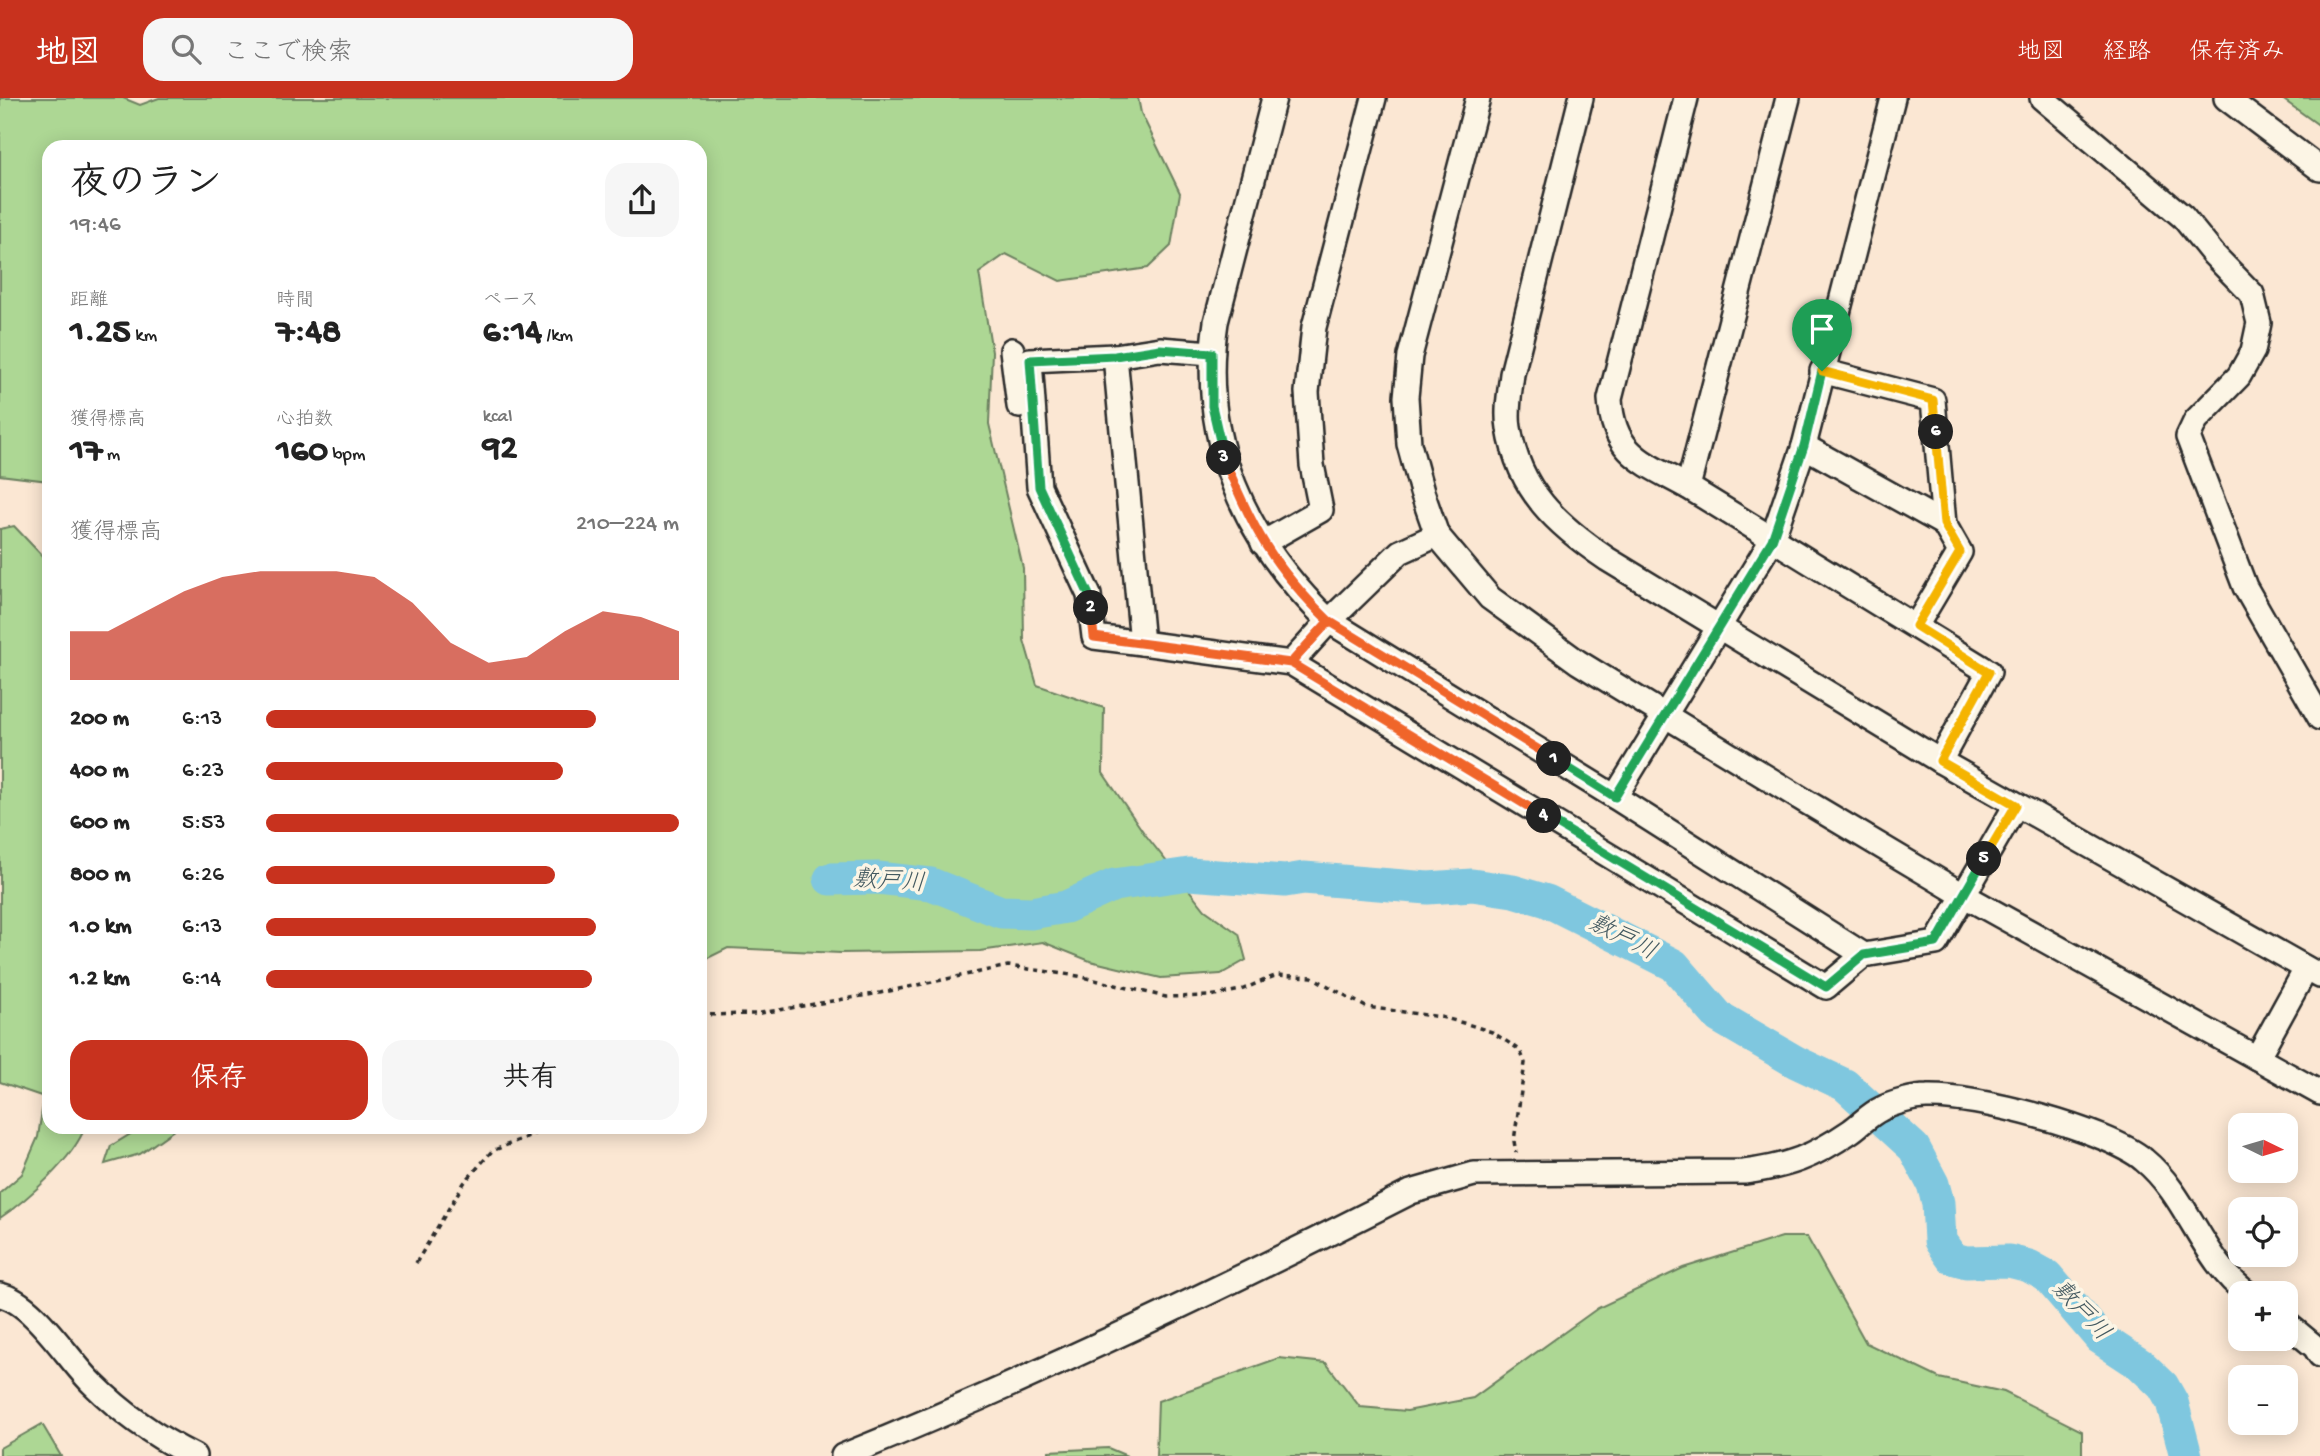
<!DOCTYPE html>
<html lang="ja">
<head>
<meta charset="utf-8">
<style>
	body { margin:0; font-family:"Gochi Hand","Klee One",sans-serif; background:#f6f6f6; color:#222; height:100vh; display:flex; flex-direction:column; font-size:26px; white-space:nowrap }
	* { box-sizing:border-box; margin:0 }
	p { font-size:23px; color:#767676 }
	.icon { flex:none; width:38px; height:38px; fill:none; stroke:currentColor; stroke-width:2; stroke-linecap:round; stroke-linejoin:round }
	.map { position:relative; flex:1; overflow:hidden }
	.details { position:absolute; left:42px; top:42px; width:665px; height:994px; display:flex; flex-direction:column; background:#fff; border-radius:21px; box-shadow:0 4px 18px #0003 }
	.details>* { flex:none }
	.needle { width:46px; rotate:95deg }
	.controls { position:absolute; left:2228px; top:1015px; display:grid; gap:14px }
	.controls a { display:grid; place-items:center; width:70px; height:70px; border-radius:14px; background:#fff; box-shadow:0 4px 18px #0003; font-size:35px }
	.pin { position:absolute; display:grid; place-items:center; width:60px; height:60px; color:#fff; margin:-72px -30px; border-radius:50% 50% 50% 0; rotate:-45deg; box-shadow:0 0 7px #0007 }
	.pin .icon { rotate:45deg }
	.km { position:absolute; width:35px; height:35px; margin:-18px; border-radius:50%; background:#222; color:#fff; font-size:19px; line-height:35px; text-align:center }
	.round { display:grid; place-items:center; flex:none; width:74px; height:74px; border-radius:21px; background:#f6f6f6 }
	.summary { display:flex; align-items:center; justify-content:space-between; height:119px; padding:0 28px }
	h1 { font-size:38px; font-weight:800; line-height:52px }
	.stats { display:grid; grid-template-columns:repeat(3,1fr); gap:10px; height:119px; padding:7px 28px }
	.stats div { display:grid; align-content:center }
	.stats b { font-size:35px; font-weight:800 }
	.stats small { font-size:19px; font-weight:400 }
	.stats p { font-size:19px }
	.chart { height:196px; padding:14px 28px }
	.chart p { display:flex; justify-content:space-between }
	.chart svg { width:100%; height:126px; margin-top:7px; fill:#c8321e; opacity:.7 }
	.cta { display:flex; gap:14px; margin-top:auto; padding:14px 28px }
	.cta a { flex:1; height:80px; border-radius:21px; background:#c8321e; color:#fff; font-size:28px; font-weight:800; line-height:80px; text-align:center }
	.cta a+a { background:#f6f6f6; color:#222 }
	ul { padding:0 28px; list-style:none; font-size:23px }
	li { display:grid; grid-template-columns:112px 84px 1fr; align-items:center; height:52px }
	li i { height:18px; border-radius:9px; background:#c8321e }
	header { display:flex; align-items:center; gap:42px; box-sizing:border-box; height:98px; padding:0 35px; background:#c8321e; color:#fff }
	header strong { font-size:33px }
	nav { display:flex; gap:38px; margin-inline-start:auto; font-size:24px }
	.search { width:490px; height:63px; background:#f6f6f6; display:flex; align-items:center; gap:18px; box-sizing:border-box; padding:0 24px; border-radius:21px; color:#767676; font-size:26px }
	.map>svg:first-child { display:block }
	.green { fill:#add794; stroke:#6c8160; stroke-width:2 }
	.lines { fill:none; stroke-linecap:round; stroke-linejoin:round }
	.river { stroke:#7fc7df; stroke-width:33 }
	.minor-casing { stroke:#2b2b2b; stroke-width:28 }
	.path { stroke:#2b2b2b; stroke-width:3.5; stroke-dasharray:5 5; stroke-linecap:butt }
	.minor { stroke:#fcf5e5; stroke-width:23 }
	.split-1-casing { stroke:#fff; stroke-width:14 }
	.split-2-casing { stroke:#fff; stroke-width:14 }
	.split-3-casing { stroke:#fff; stroke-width:14 }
	.split-4-casing { stroke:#fff; stroke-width:14 }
	.split-5-casing { stroke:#fff; stroke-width:14 }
	.split-6-casing { stroke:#fff; stroke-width:14 }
	.split-7-casing { stroke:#fff; stroke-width:14 }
	.split-1 { stroke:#22a559; stroke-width:9 }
	.split-2 { stroke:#f0652b; stroke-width:9 }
	.split-3 { stroke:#22a559; stroke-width:9 }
	.split-4 { stroke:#f0652b; stroke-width:9 }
	.split-5 { stroke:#22a559; stroke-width:9 }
	.split-6 { stroke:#f5b400; stroke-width:9 }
	.split-7 { stroke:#f5b400; stroke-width:9 }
	.labels { text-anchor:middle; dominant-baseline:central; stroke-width:7; stroke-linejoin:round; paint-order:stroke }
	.water-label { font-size:24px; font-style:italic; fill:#445a61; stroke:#fcf5e5 }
</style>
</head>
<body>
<header>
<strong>地図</strong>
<div class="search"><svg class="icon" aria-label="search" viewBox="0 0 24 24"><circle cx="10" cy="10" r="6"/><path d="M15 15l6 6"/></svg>ここで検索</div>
<nav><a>地図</a><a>経路</a><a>保存済み</a></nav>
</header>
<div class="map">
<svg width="2320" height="1358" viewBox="0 0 2320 1358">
	<rect width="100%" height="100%" fill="#fbe7d3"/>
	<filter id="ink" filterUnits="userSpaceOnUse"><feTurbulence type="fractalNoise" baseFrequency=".0143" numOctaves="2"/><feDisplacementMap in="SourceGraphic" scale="14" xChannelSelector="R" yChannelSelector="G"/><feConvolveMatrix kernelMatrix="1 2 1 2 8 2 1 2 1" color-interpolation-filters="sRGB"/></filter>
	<g filter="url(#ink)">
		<!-- green -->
		<g class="green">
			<path d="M0,0h123l17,7 19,-7h979l3,15 39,80 -9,53 -23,22 -88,13 -54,-27 -27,19 13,79 -3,72 34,144 1,72 13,45 67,23 -1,65 41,60 61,77 34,24 7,26 -25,14 -60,4 -71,-17 -47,-19 -63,9 -139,2 -113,-5 -28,14v-815h-651v334l-49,-6z"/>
			<path d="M2281,0h39v28z"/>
			<path d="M14,428l35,37v564h36c-11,31 -58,73 -85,91v-25l22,-19 16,-37 6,-40 -44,-15v-553z"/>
			<path d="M142,1029h36l-38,27 -35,10 6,-18z"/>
			<path d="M1782,1139h25l59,106 73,35 65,14 78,39v25h-926l2,-55 121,-43 47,5 34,44 47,4 66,-13 125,-90 85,-40z"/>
			<path d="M42,1326l19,32h-61v-8z"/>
			<path d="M1108,1350l19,8h-78v-5z"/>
		</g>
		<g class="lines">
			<!-- river -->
			<path class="river" d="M830,781l48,-1 53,6 70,28 30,1 35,-6 48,-22 75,-11 96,7 19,-3 124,10 44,-3 41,6 34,10 127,64 45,52 77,45 49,23 69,63 19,36 5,19 2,38 12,17 14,4 43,-1 20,5 18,10 53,62 41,27 22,21 9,16 14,54"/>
			<!-- minor casing -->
			<g class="minor-casing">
				<g id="minor">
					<path d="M1274,0l-58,224c-18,117 29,219 113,299l286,176 249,158"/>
					<path d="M1478,0l-68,258 -4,41 3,47 13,48 15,43 53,63 88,64 227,139 158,94 357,198"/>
					<path d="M1581,0l-69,276c-2,17 -6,37 -3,54 10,63 48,97 98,131l333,202 380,215"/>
					<path d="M1686,0l-76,301c3,56 35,64 78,88"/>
					<path d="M1788,0l-100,389 301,185 -49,89"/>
					<path d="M2042,0l141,119 30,37 39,40 7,29 -6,28 -14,25 -43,44 -8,17 57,150 75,131"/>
					<path d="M2226,0l94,71"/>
					<path d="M1012,252l7,56"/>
					<path d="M1211,255l-51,-4 -45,7 27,287 149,20 38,-42 71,-69 37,-17"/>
					<path d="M1115,258l-85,4 9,127 50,108 5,42 48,6"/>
					<path d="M1822,273l111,29 11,124 16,28 -44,74"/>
					<path d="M1804,348l140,78"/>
					<path d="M1263,445l58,-33 -9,-45 -5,-73 7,-65 60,-229"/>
					<path d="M1291,565l535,324 38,-32 72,-12 80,-138"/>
					<path d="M1615,699l157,-257 32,-94 89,-348"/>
					<path d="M2257,960l49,-89"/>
					<path d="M0,1197c33,6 69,66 93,89 29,29 65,54 101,72"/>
					<path d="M2286,1225l29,24 5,8"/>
					<path d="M843,1358c194,-79 382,-169 568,-264l63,-18 270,-2c45,-6 69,-15 107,-41 10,-7 19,-17 30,-22 11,-6 34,-12 46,-12 47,-2 182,33 217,63 44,36 58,100 103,133"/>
				</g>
			</g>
			<!-- path -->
			<g class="path">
				<path d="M700,917l55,-1 125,-21 128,-27 70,10 88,21 44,-1 31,-6 36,-15 35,2 54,30 75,10 26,7 25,8 28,18 5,13 -11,78 2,12"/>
				<path d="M416,1165l48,-80 28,-32 59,-24"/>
			</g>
			<!-- minor -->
			<use href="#minor" class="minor"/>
		</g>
	</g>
	<g class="lines" filter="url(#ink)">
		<!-- split-1 casing -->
		<g class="split-1-casing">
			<path id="split-1" d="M1554,661l61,38 157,-257 32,-94 18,-75"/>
		</g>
		<!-- split-2 casing -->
		<g class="split-2-casing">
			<path id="split-2" d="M1091,510l3,29 197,26 38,-42 225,138"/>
		</g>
		<!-- split-3 casing -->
		<g class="split-3-casing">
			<path id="split-3" d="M1091,510l-2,-13 -50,-108 -9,-127 85,-4 45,-7 52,4v53l12,52"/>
		</g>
		<!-- split-4 casing -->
		<g class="split-4-casing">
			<path id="split-4" d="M1224,360c28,71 50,110 105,163l-38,42 253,153"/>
		</g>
		<!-- split-5 casing -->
		<g class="split-5-casing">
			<path id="split-5" d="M1544,718l282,171 38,-32 72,-12 48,-84"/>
		</g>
		<!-- split-6 casing -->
		<g class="split-6-casing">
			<path id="split-6" d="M1936,334l8,92 16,28 -44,74 73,46 -49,89 76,44 -32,54"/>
		</g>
		<!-- split-7 casing -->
		<g class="split-7-casing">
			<path id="split-7" d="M1822,273l111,29 3,32"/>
		</g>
		<!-- split-1 -->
		<use href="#split-1" class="split-1"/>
		<!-- split-2 -->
		<use href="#split-2" class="split-2"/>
		<!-- split-3 -->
		<use href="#split-3" class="split-3"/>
		<!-- split-4 -->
		<use href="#split-4" class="split-4"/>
		<!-- split-5 -->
		<use href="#split-5" class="split-5"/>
		<!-- split-6 -->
		<use href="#split-6" class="split-6"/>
		<!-- split-7 -->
		<use href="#split-7" class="split-7"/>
	</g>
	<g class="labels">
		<!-- water labels -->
		<g class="water-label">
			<text transform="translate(889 785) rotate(4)">敷戸川</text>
			<text transform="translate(1622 841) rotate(27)">敷戸川</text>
			<text transform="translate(2080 1214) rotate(47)">敷戸川</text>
		</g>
	</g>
</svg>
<div class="controls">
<a><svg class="needle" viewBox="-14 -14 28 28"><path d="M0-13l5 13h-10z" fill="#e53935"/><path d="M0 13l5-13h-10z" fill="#767676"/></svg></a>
<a><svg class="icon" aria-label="locate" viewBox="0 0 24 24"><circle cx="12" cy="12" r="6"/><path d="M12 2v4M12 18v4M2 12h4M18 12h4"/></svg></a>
<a>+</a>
<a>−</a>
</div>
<div class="pin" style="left:1822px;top:273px;background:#1e9e55"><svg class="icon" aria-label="arrive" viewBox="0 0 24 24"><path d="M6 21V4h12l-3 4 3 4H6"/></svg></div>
<b class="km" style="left:1554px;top:661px">1</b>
<b class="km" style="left:1091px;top:510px">2</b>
<b class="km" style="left:1224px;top:360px">3</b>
<b class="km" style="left:1544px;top:718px">4</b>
<b class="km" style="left:1984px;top:761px">5</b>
<b class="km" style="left:1936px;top:334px">6</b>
<section class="details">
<div class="summary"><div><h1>夜のラン</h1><p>19:46</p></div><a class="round"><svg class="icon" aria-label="share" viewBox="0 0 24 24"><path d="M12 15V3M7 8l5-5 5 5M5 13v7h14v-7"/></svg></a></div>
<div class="stats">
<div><p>距離</p><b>1.25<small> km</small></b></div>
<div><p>時間</p><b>7:48</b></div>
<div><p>ペース</p><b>6:14<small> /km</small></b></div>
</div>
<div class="stats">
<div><p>獲得標高</p><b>17<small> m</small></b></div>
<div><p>心拍数</p><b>160<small> bpm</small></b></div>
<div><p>kcal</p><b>92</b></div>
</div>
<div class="chart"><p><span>獲得標高</span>210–224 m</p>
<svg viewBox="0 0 160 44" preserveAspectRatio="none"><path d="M0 44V27L10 27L20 20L30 13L40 8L50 6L60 6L70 6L80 8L90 17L100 31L110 38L120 36L130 27L140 20L150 22L160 27V44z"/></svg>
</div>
<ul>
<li><b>200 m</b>6:13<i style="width:80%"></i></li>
<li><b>400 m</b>6:23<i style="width:72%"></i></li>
<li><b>600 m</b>5:53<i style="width:100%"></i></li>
<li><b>800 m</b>6:26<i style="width:70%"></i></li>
<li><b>1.0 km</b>6:13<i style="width:80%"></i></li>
<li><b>1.2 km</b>6:14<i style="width:79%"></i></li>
</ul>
<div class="cta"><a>保存</a><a>共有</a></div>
</section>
</div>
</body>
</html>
